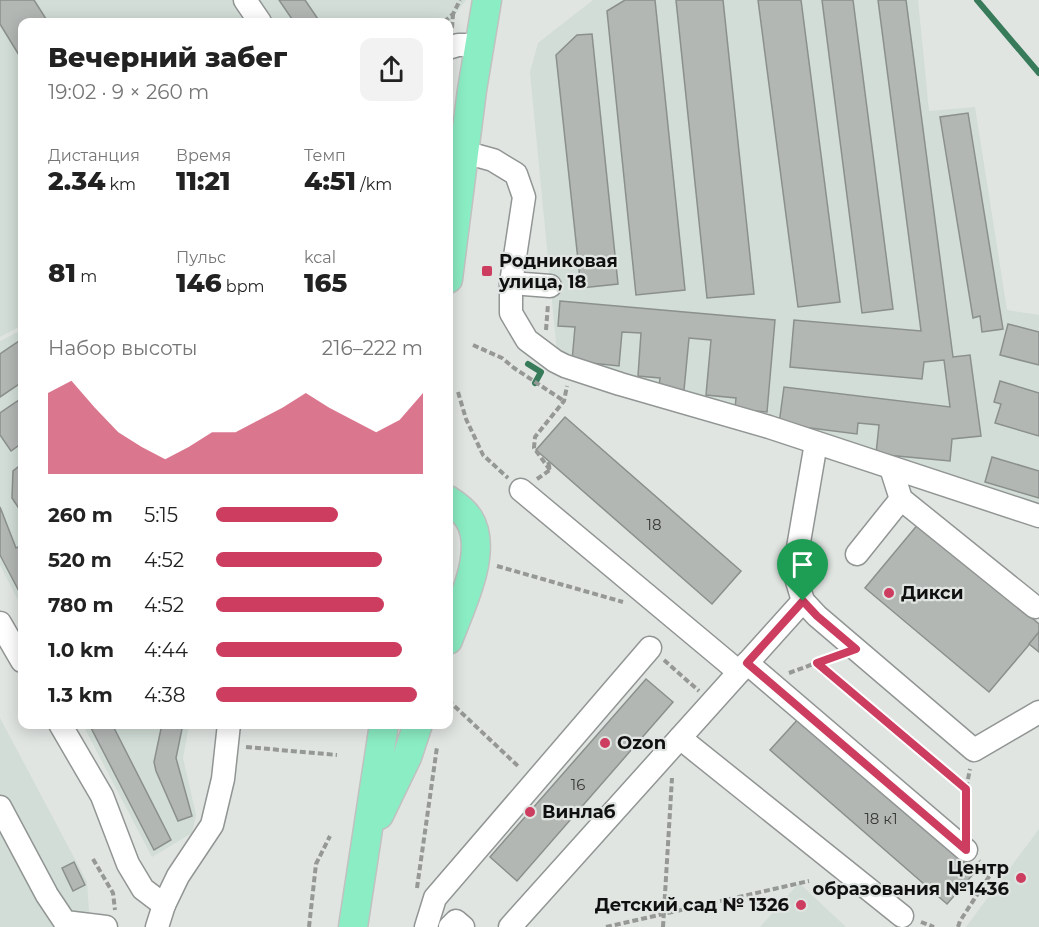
<!DOCTYPE html>
<html lang="ru">
<head>
<meta charset="utf-8">
<style>
	body { margin:0; font-family:Montserrat,sans-serif; background:#f2f2f2; color:#222; height:100vh; display:flex; flex-direction:column; font-size:22px; white-space:nowrap }
	* { box-sizing:border-box; margin:0 }
	p { font-size:20px; color:#767676 }
	.icon { flex:none; width:33px; height:33px; fill:none; stroke:currentColor; stroke-width:2; stroke-linecap:round; stroke-linejoin:round }
	.map { position:relative; flex:1; overflow:hidden }
	.sheet { position:absolute; left:18px; top:18px; width:435px; height:711px; display:flex; flex-direction:column; background:#fff; border-radius:12px; box-shadow:0 3px 15px #0003 }
	.sheet>* { flex:none }
	.pin { position:absolute; display:grid; place-items:center; width:51px; height:51px; color:#fff; margin:-62px -26px; border-radius:50% 50% 50% 0; rotate:-45deg; box-shadow:0 0 6px #0007 }
	.pin .icon { rotate:45deg }
	.round { display:grid; place-items:center; flex:none; width:63px; height:63px; border-radius:12px; background:#f2f2f2 }
	.overview { display:flex; align-items:center; justify-content:space-between; height:102px; padding:0 30px }
	h1 { font-size:27px; font-weight:800; line-height:45px }
	.figures { display:grid; grid-template-columns:repeat(3,1fr); gap:9px; height:102px; padding:6px 30px }
	.figures div { display:grid; align-content:center }
	.figures b { font-size:26px; font-weight:800 }
	.figures small { font-size:16px; font-weight:400 }
	.figures p { font-size:16px }
	.chart { height:168px; padding:12px 30px }
	.chart p { display:flex; justify-content:space-between }
	.chart svg { width:100%; height:108px; margin-top:6px; fill:#cc3d60; opacity:.7 }
	ul { padding:0 30px; list-style:none; font-size:20px }
	li { display:grid; grid-template-columns:96px 72px 1fr; align-items:center; height:45px }
	li i { height:15px; border-radius:8px; background:#cc3d60 }
	.map>svg:first-child { display:block }
	.built { fill:#d1ddd6 }
	.lines { fill:none; stroke-linecap:round; stroke-linejoin:round }
	.stream { stroke:#387b5b; stroke-width:6 }
	.building { fill:#b3b7b4; stroke:#8b908d; stroke-width:1.5 }
	.minor-casing { stroke:#919593; stroke-width:25 }
	.major-casing { stroke:#c1c1c1; stroke-width:31 }
	.path { stroke:#959895; stroke-width:4; stroke-dasharray:6 3; stroke-linecap:butt }
	.minor { stroke:#fff; stroke-width:22 }
	.major { stroke:#8bedc4; stroke-width:28 }
	.route-casing { stroke:#fff; stroke-width:12 }
	.route { stroke:#cc3d60; stroke-width:8 }
	.poi-dot { fill:#cc3d60; stroke:#e1e5e2; stroke-width:2 }
	.labels { text-anchor:middle; dominant-baseline:central; stroke-width:4.5; stroke-linejoin:round; paint-order:stroke }
	.number-label { font-size:15px; fill:#383a38 }
	.poi-label { font-size:18px; font-weight:bold; fill:#0f100f; stroke:#e1e5e2; text-anchor:start }
</style>
</head>
<body>
<div class="map">
<svg width="1039" height="927" viewBox="0 0 1039 927">
	<rect width="100%" height="100%" fill="#e1e5e2"/>
	<!-- built -->
	<g class="built">
		<path d="M0,0h466l-17,23 -427,-1v303l-22,12z"/>
		<path d="M593,0h325l11,111 46,-4 32,203 32,5v193l-481,-145 -28,-291 8,-29z"/>
		<path d="M22,330v278l-22,-43v-224z"/>
		<path d="M0,718l87,164 3,45h-90z"/>
		<path d="M83,725h106l-6,33 13,57 -4,18 -40,24z"/>
		<path d="M1039,829v98h-73z"/>
		<path d="M799,883l47,44h-86z"/>
	</g>
	<g class="lines">
		<!-- stream -->
		<g class="stream">
			<path d="M977,0l62,73"/>
			<path d="M528,364l13,8 -6,11"/>
		</g>
	</g>
	<!-- building -->
	<g class="building">
		<path d="M0,0h34l14,22h-26v38l-22,-36z"/>
		<path d="M279,0h26l15,22h-26z"/>
		<path d="M625,0h30l30,290 -49,5 -29,-284z"/>
		<path d="M676,0h47l31,294 -47,4z"/>
		<path d="M758,0h43l39,302 -42,5z"/>
		<path d="M822,0h31l40,309 -31,4z"/>
		<path d="M878,0h28l47,357 17,-2 11,81 -29,3 -2,22 -74,-7 3,-29 -21,-2 -1,11 -78,-10 5,-37 166,20 -6,-47 -20,2 -2,17 -132,-12 4,-47 127,11z"/>
		<path d="M592,34l26,250 -37,4 -25,-233 21,-20z"/>
		<path d="M968,113l35,216 -21,3 -2,-16 -7,2 -33,-201z"/>
		<path d="M560,301l215,19 -8,92 -32,-3 1,-11 -30,-3 5,-55 -22,-2 -5,52 -25,-3 1,-9 -22,-2 3,-43 -19,-1 -3,34 -47,-5 3,-34 -17,-1z"/>
		<path d="M1008,324l31,8v33l-39,-10z"/>
		<path d="M22,339v43l-22,15v-43z"/>
		<path d="M1000,381l39,12v43l-44,-13 6,-19 -7,-2z"/>
		<path d="M22,398v45l-11,8 -11,-16v-22z"/>
		<path d="M565,417l176,154 -29,33 -176,-154z"/>
		<path d="M992,457l47,14v27l-54,-16z"/>
		<path d="M22,464v49l-10,-15 1,-27z"/>
		<path d="M0,507l16,41 4,-2 2,5v46l-22,-42z"/>
		<path d="M919,523l120,101v9l-50,59 -124,-104z"/>
		<path d="M1039,632v20l-10,-8z"/>
		<path d="M646,679l27,23 -156,179 -27,-24z"/>
		<path d="M799,718l176,154 -28,32 -177,-154z"/>
		<path d="M89,724h23l59,116 -17,10z"/>
		<path d="M162,724h21l-7,34 16,58 -14,5 -22,-50 -2,-9z"/>
		<path d="M74,862l11,23 -12,6 -11,-23z"/>
	</g>
	<g class="lines">
		<!-- minor casing -->
		<g class="minor-casing">
			<g id="minor">
				<path d="M245,0l15,22"/>
				<path d="M448,48l10,-3h22"/>
				<path d="M464,152l29,8 23,14 8,23 -13,86v30l16,27 28,21 10,5 55,18 149,43 270,89"/>
				<path d="M511,283l39,3"/>
				<path d="M816,443l-22,128 9,30 14,15 157,134 65,-38"/>
				<path d="M891,468l10,31 134,108"/>
				<path d="M521,490l218,182"/>
				<path d="M857,554l44,-55"/>
				<path d="M0,623l22,38"/>
				<path d="M747,663l219,187"/>
				<path d="M60,724l42,72 26,68 15,25 21,16"/>
				<path d="M680,738l222,178"/>
				<path d="M0,807l47,88 18,27 41,5"/>
				<path d="M157,927l7,-22 14,-29 34,-51 11,-46 6,-55"/>
				<path d="M426,927l9,-29 215,-250"/>
				<path d="M450,927l6,-6 7,6"/>
				<path d="M510,927l293,-326"/>
			</g>
		</g>
		<!-- major casing -->
		<g class="major-casing">
			<g id="major">
				<path d="M448,279l24,-189 15,-90"/>
				<path d="M448,500c8,5 16,11 21,19 20,32 -9,89 -21,121"/>
				<path d="M379,815l28,-58 11,-33"/>
				<path d="M353,927l31,-203"/>
			</g>
		</g>
		<!-- path -->
		<g class="path">
			<path d="M444,22l9,-8 7,-14"/>
			<path d="M452,28l1,-14"/>
			<path d="M546,330l2,-26"/>
			<path d="M473,345l29,13 12,10 50,33"/>
			<path d="M458,392l8,27 17,36 25,23"/>
			<path d="M550,470l-16,-22 1,-11 29,-36 3,-15"/>
			<path d="M537,479l13,-9 -2,-9"/>
			<path d="M497,566l126,36"/>
			<path d="M664,660l35,31"/>
			<path d="M817,663l149,126"/>
			<path d="M789,673l46,-17"/>
			<path d="M448,700l72,68"/>
			<path d="M246,747l91,8"/>
			<path d="M966,824v-35l4,-20"/>
			<path d="M93,859l20,34 2,17"/>
			<path d="M417,888l20,-141"/>
			<path d="M921,922l13,5"/>
			<path d="M309,927l7,-63 14,-28"/>
			<path d="M606,927l203,-46"/>
			<path d="M663,927l9,-149"/>
			<path d="M958,927l2,-6 32,-49 -13,-11"/>
		</g>
		<!-- minor -->
		<use href="#minor" class="minor"/>
		<!-- major -->
		<use href="#major" class="major"/>
	</g>
	<g class="lines">
		<!-- route casing -->
		<g class="route-casing">
			<path id="route" d="M803,601l14,15 39,33 -39,14 149,126v61l-219,-187z"/>
		</g>
		<!-- route -->
		<use href="#route" class="route"/>
	</g>
	<!-- markers -->
	<g class="poi-dot">
		<rect x="481" y="265" width="12" height="12" rx="3"/>
		<circle cx="889" cy="593" r="6"/>
		<circle cx="605" cy="743" r="6"/>
		<circle cx="530" cy="812" r="6"/>
		<circle cx="1021" cy="878" r="6"/>
		<circle cx="801" cy="905" r="6"/>
	</g>
	<g class="labels">
		<!-- number labels -->
		<g class="number-label">
			<text x="654" y="524">18</text>
			<text x="578" y="784">16</text>
			<text x="881" y="818">18 к1</text>
		</g>
		<!-- poi labels -->
		<g class="poi-label">
			<text x="499" y="261">Родниковая<tspan x="499" dy="21">улица, 18</tspan></text>
			<text x="901" y="593">Дикси</text>
			<text x="617" y="743">Ozon</text>
			<text x="542" y="812">Винлаб</text>
			<text x="1009" y="868" text-anchor="end">Центр<tspan x="1009" dy="21">образования №1436</tspan></text>
			<text x="789" y="905" text-anchor="end">Детский сад № 1326</text>
		</g>
	</g>
</svg>
<div class="pin" style="left:803px;top:601px;background:#1e9e55"><svg class="icon" aria-label="arrive" viewBox="0 0 24 24"><path d="M6 21V4h12l-3 4 3 4H6"/></svg></div>
<section class="sheet">
<div class="overview"><div><h1>Вечерний забег</h1><p>19:02 · 9 × 260 m</p></div><a class="round"><svg class="icon" aria-label="share" viewBox="0 0 24 24"><path d="M12 15V3M7 8l5-5 5 5M5 13v7h14v-7"/></svg></a></div>
<div class="figures">
<div><p>Дистанция</p><b>2.34<small> km</small></b></div>
<div><p>Время</p><b>11:21</b></div>
<div><p>Темп</p><b>4:51<small> /km</small></b></div>
</div>
<div class="figures">
<div><b>81<small> m</small></b></div>
<div><p>Пульс</p><b>146<small> bpm</small></b></div>
<div><p>kcal</p><b>165</b></div>
</div>
<div class="chart"><p><span>Набор высоты</span>216–222 m</p>
<svg viewBox="0 0 160 44" preserveAspectRatio="none"><path d="M0 44V11L10 6L20 17L30 27L40 33L50 38L60 33L70 27L80 27L90 22L100 17L110 11L120 17L130 22L140 27L150 22L160 11V44z"/></svg>
</div>
<ul>
<li><b>260 m</b>5:15<i style="width:59%"></i></li>
<li><b>520 m</b>4:52<i style="width:80%"></i></li>
<li><b>780 m</b>4:52<i style="width:81%"></i></li>
<li><b>1.0 km</b>4:44<i style="width:90%"></i></li>
<li><b>1.3 km</b>4:38<i style="width:97%"></i></li>
</ul>
</section>
</div>
</body>
</html>
